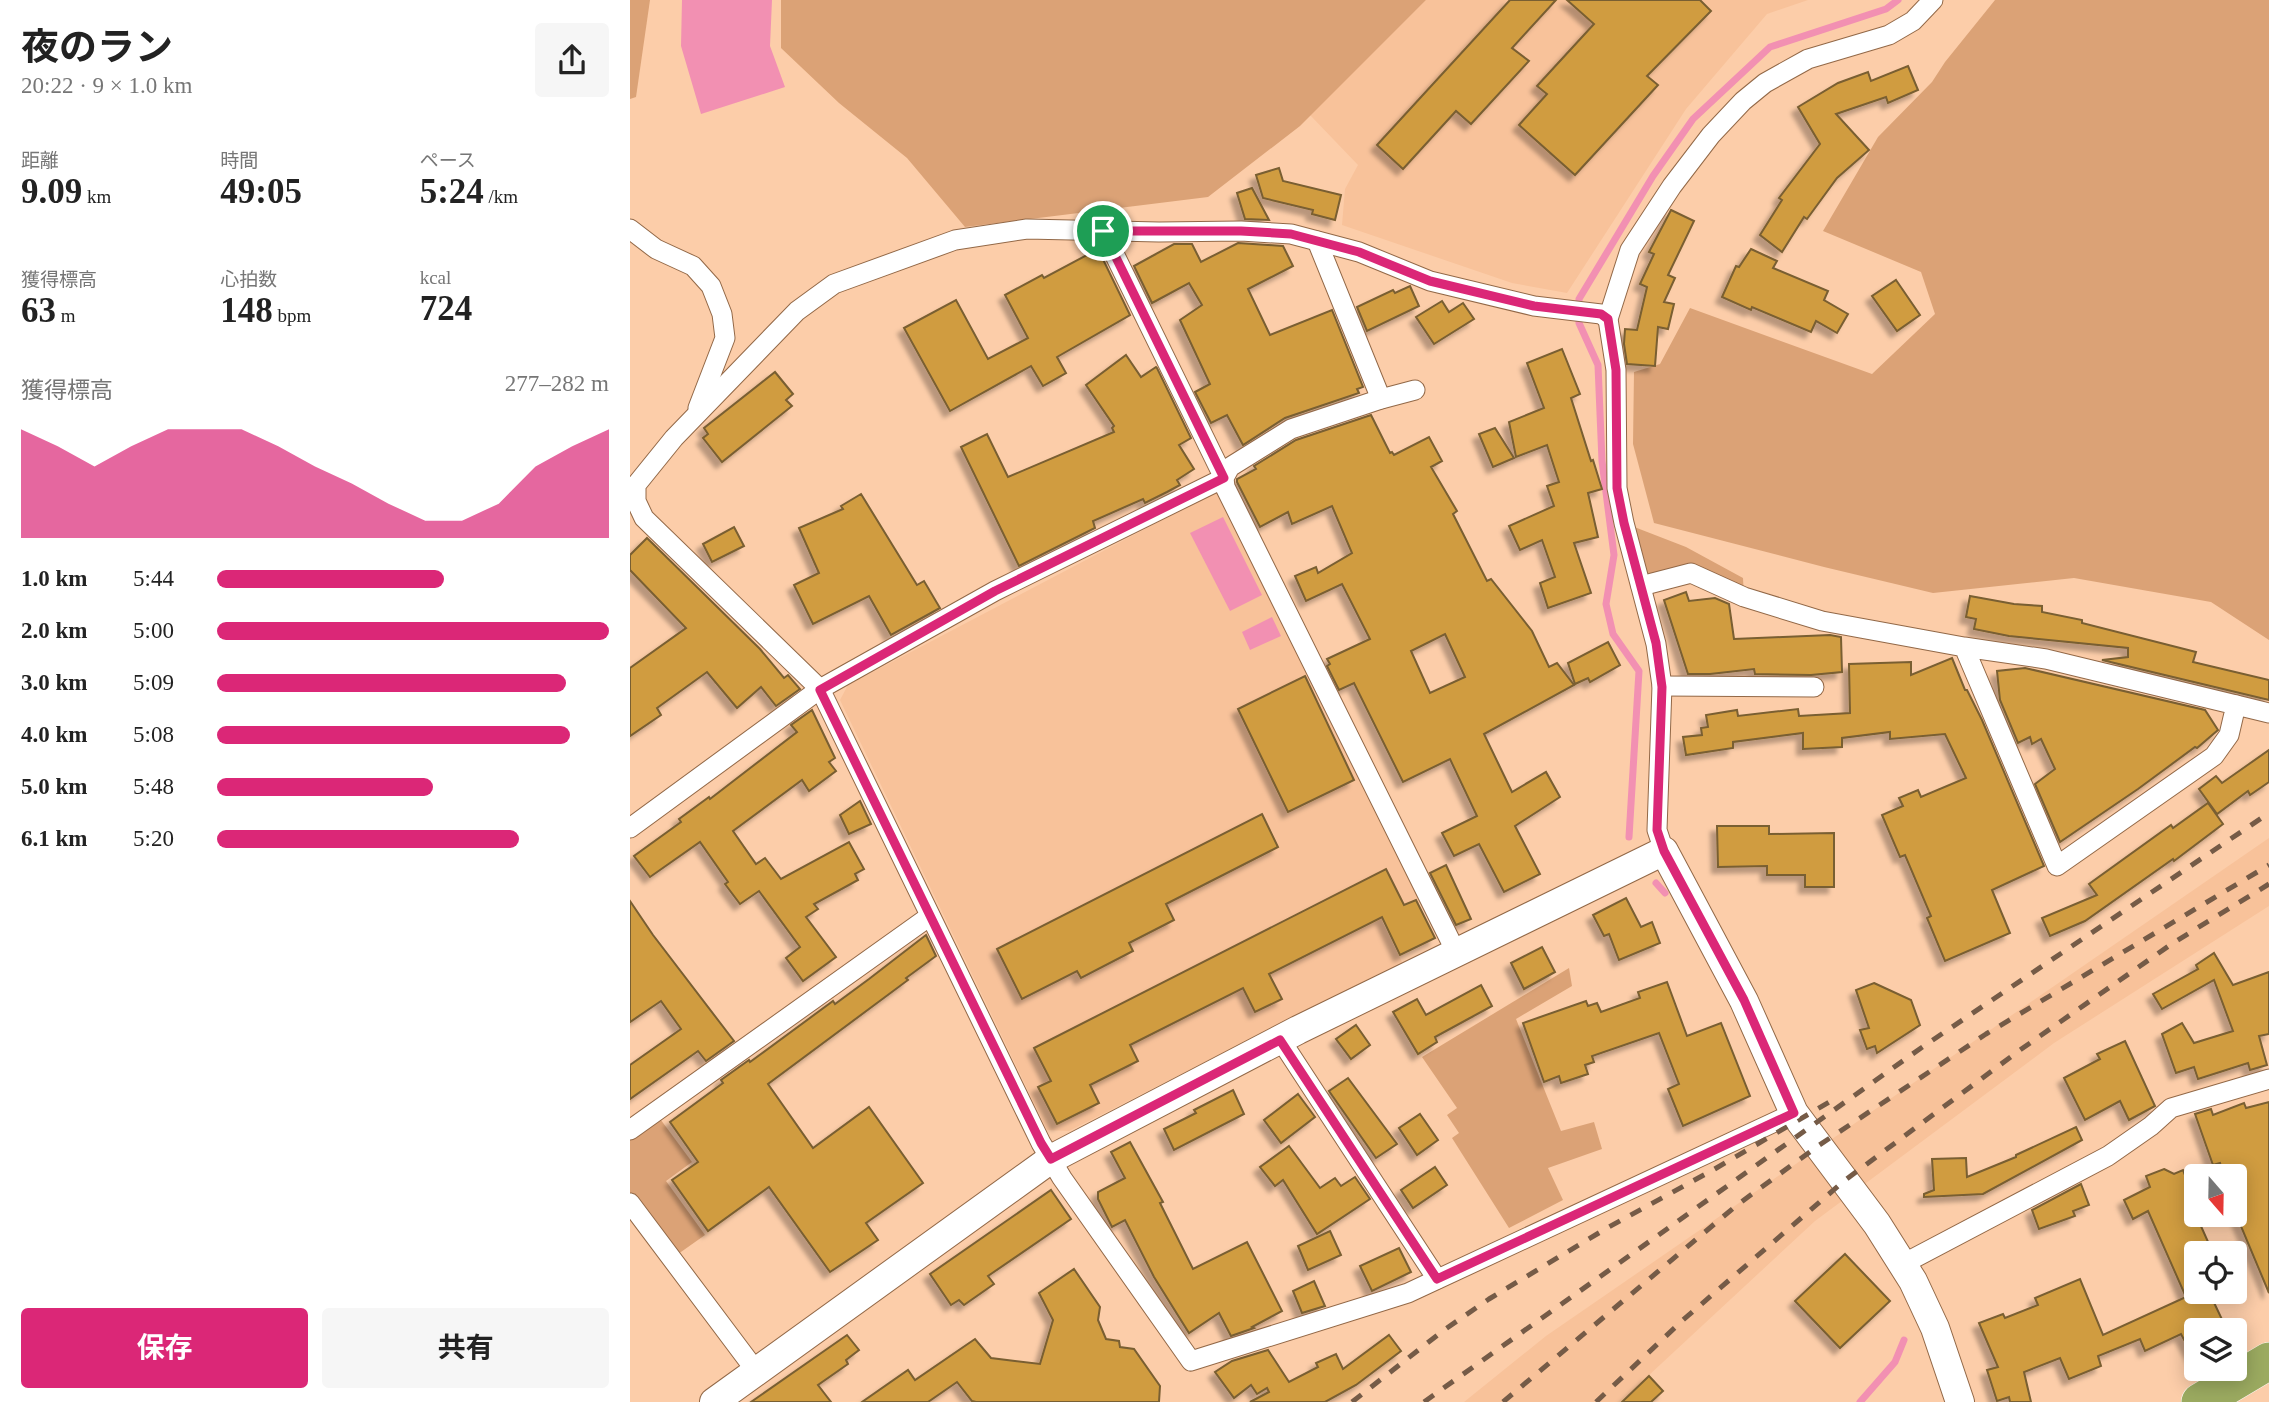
<!DOCTYPE html>
<html lang="ja">
<head>
<meta charset="utf-8">
<style>
	body { margin:0; font-family:"Times New Roman","Noto Sans JP",serif; background:#f6f6f6; color:#222; height:100vh; display:flex; flex-direction:column; font-size:26px; white-space:nowrap }
	* { box-sizing:border-box; margin:0 }
	p { font-size:23px; color:#767676 }
	.icon { flex:none; width:38px; height:38px; fill:none; stroke:currentColor; stroke-width:2; stroke-linecap:round; stroke-linejoin:round }
	.map { position:relative; flex:1; overflow:hidden }
	.sheet { display:flex; flex-direction:column; background:#fff; width:630px }
	.sheet>* { flex:none }
	.needle { width:46px; rotate:160deg }
	.tools { position:absolute; left:1554px; top:1164px; display:grid; gap:14px }
	.tools a { display:grid; place-items:center; width:63px; height:63px; border-radius:7px; background:#fff; box-shadow:0 4px 18px #0003; font-size:35px }
	.pin { position:absolute; display:grid; place-items:center; width:60px; height:60px; color:#fff; margin:-30px; border:4px solid #fff; border-radius:50%; box-shadow:0 2px 7px #0007 }
	.round { display:grid; place-items:center; flex:none; width:74px; height:74px; border-radius:7px; background:#f6f6f6 }
	.headline { display:flex; align-items:center; justify-content:space-between; height:119px; padding:0 21px }
	h1 { font-size:38px; font-weight:700; line-height:52px }
	.stats { display:grid; grid-template-columns:repeat(3,1fr); gap:10px; height:119px; padding:7px 21px }
	.stats div { display:grid; align-content:center }
	.stats b { font-size:35px; font-weight:700 }
	.stats small { font-size:19px; font-weight:400 }
	.stats p { font-size:19px }
	.chart { height:196px; padding:14px 21px }
	.chart p { display:flex; justify-content:space-between }
	.chart svg { width:100%; height:126px; margin-top:7px; fill:#db2777; opacity:.7 }
	.action { display:flex; gap:14px; margin-top:auto; padding:14px 21px }
	.action a { flex:1; height:80px; border-radius:7px; background:#db2777; color:#fff; font-size:28px; font-weight:700; line-height:80px; text-align:center }
	.action a+a { background:#f6f6f6; color:#222 }
	ul { padding:0 21px; list-style:none; font-size:23px }
	li { display:grid; grid-template-columns:112px 84px 1fr; align-items:center; height:52px }
	li i { height:18px; border-radius:9px; background:#db2777 }
	main { display:flex; flex:1; min-height:0 }
	.map>svg:first-child { display:block }
	.built { fill:#f8c29a }
	.green { fill:#dba276 }
	.water { fill:#f290b2 }
	.lines { fill:none; stroke-linecap:round; stroke-linejoin:round }
	.stream { stroke:#f290b2; stroke-width:7 }
	.building { fill:#d09c41; stroke:#795e31; stroke-width:2; fill-rule:evenodd; filter:url(#shadow) }
	.street-casing { stroke:#926847; stroke-width:21 }
	.secondary-casing { stroke:#926847; stroke-width:30 }
	.highway-casing { stroke:#fff; stroke-width:38 }
	.street { stroke:#fff; stroke-width:19 }
	.secondary { stroke:#fff; stroke-width:28 }
	.highway { stroke:#9baa60; stroke-width:37 }
	.rail { stroke:#755b47; stroke-width:5; stroke-dasharray:12 12; stroke-linecap:butt }
	.route-casing { stroke:#fff; stroke-width:14 }
	.route { stroke:#db2777; stroke-width:9 }
</style>
</head>
<body>
<main>
<section class="sheet">
<div class="headline"><div><h1>夜のラン</h1><p>20:22 · 9 × 1.0 km</p></div><a class="round"><svg class="icon" aria-label="share" viewBox="0 0 24 24"><path d="M12 15V3M7 8l5-5 5 5M5 13v7h14v-7"/></svg></a></div>
<div class="stats">
<div><p>距離</p><b>9.09<small> km</small></b></div>
<div><p>時間</p><b>49:05</b></div>
<div><p>ペース</p><b>5:24<small> /km</small></b></div>
</div>
<div class="stats">
<div><p>獲得標高</p><b>63<small> m</small></b></div>
<div><p>心拍数</p><b>148<small> bpm</small></b></div>
<div><p>kcal</p><b>724</b></div>
</div>
<div class="chart"><p><span>獲得標高</span>277–282 m</p>
<svg viewBox="0 0 160 44" preserveAspectRatio="none"><path d="M0 44V6L10 12L20 19L30 12L40 6L50 6L60 6L70 12L80 19L90 25L100 32L110 38L120 38L130 32L140 19L150 12L160 6V44z"/></svg>
</div>
<ul>
<li><b>1.0 km</b>5:44<i style="width:58%"></i></li>
<li><b>2.0 km</b>5:00<i style="width:100%"></i></li>
<li><b>3.0 km</b>5:09<i style="width:89%"></i></li>
<li><b>4.0 km</b>5:08<i style="width:90%"></i></li>
<li><b>5.0 km</b>5:48<i style="width:55%"></i></li>
<li><b>6.1 km</b>5:20<i style="width:77%"></i></li>
</ul>
<div class="action"><a>保存</a><a>共有</a></div>
</section>
<div class="map">
<svg width="1639" height="1402" viewBox="0 0 1639 1402">
	<defs>
		<filter id="shadow"><feDropShadow dx="-6" dy="6" stdDeviation="2" flood-color="#0004"/></filter>
	</defs>
	<rect width="100%" height="100%" fill="#fccda9"/>
	<!-- built -->
	<g class="built">
		<path d="M796,0h382l-41,14 -81,95 -119,184 -55,-10 -170,-58 3,-36 13,-24 -48,-50z"/>
		<path d="M595,487l204,411 -47,23 20,41 -333,169 -22,-1 -207,-430 8,-15z"/>
		<path d="M1639,838v68l-215,137 -239,178 -195,181h-156l82,-66z"/>
	</g>
	<!-- green -->
	<g class="green">
		<path d="M0,0h20l-14,97 -6,2z"/>
		<path d="M151,0h645l-126,126 -92,71 -243,30 -58,-69 -68,-55 -58,-55z"/>
		<path d="M1365,0h274v640l-58,-38 -137,-24 -141,15 -109,-26 -170,-44 -21,-79 1,-72 26,-8 30,-56 182,66 63,-60 -14,-42 -98,-41 55,-94 54,-55 13,-20z"/>
		<path d="M994,523l62,24 57,31 1,19 -53,-24 -50,13z"/>
		<path d="M939,968l3,18 -56,33 45,112 33,-9 8,27 -54,19 15,32 -54,28 -57,-90 7,-5 -12,-18 10,-7 -35,-51z"/>
		<path d="M25,1112l37,50 -26,19 39,54 -34,24 -41,-56v-73z"/>
	</g>
	<!-- water -->
	<g class="water">
		<path d="M52,0h90l-2,46 15,41 -84,27 -20,-68z"/>
		<path d="M593,517l39,78 -32,16 -40,-78z"/>
		<path d="M642,617l9,19 -31,14 -8,-18z"/>
	</g>
	<g class="lines">
		<!-- stream -->
		<g class="stream">
			<path d="M999,837l10,-166 -26,-37 -7,-30 8,-49 -12,-94 -4,-96 -19,-42v-24l74,-123 40,-57 77,-72 116,-38 12,-9"/>
			<path d="M1026,883l9,10"/>
			<path d="M1230,1402l35,-40 9,-22"/>
		</g>
	</g>
	<!-- building -->
	<g class="building">
		<path d="M880,0h46l-44,48 17,13 -58,63 -15,-13 -53,58 -26,-24z"/>
		<path d="M937,0h133l11,11 -64,65 11,9 -83,90 -56,-50 28,-31 -10,-8 57,-62z"/>
		<path d="M1278,66l10,24 -30,13 -2,-6 -50,17 33,36 -32,28 -30,41 -3,-2 -22,35 -22,-17 22,-35 -3,-2 41,-54 -22,-37 40,-24 30,-11 3,9z"/>
		<path d="M649,168l4,13 58,14 -6,25 -23,-6 1,-4 -50,-12 -7,-23z"/>
		<path d="M622,188l17,32 -24,-1 -8,-26z"/>
		<path d="M1041,210l23,11 -26,54 7,3 -11,24 10,2 -6,25 -10,-2 -3,39 -28,-2 -3,-20 1,-15 12,1 10,-43 -7,-3 14,-30 -5,-2z"/>
		<path d="M608,243l45,3 10,20 -45,23 22,46 62,-25 31,77 -6,2 2,4 -74,25 -42,27 -16,-30 -16,8 -16,-31 15,-8 -30,-64 22,-15 -13,-22 -37,20 -18,-37 40,-22h18l9,18z"/>
		<path d="M468,249l32,66 -73,42 9,16 -23,13 -12,-20 -81,45 -46,-83 52,-28 32,59 40,-21 -23,-43 37,-20 2,3z"/>
		<path d="M1121,249l26,12 -4,7 55,23 -4,9 24,14 -11,19 -21,-12 -5,11 -59,-25 -1,3 -29,-13 14,-31 3,1z"/>
		<path d="M1266,280l24,35 -23,16 -25,-35z"/>
		<path d="M780,286l9,20 -52,25 -10,-24 36,-17 2,3z"/>
		<path d="M812,301l7,11 14,-9 11,16 -40,25 -18,-27z"/>
		<path d="M932,349l18,45 -9,4 20,63 2,-1 9,29 -14,4 10,44 -24,6 17,50 -43,15 -8,-25 15,-6 -13,-37 -22,10 -11,-24 45,-20 -7,-20 12,-4 -12,-37 -31,12 -7,-35 35,-14 -17,-45z"/>
		<path d="M496,355l15,22 15,-10 1,1 34,70 -12,7 15,24 -17,11 3,5 -13,7 -22,11 -2,-4 -50,22 2,7 -76,38 -58,-119 26,-13 21,43 106,-45 -2,-4 2,-2 -28,-41z"/>
		<path d="M145,372l18,22 -7,6 6,6 -70,56 -19,-24 5,-4 -4,-6z"/>
		<path d="M741,415l19,38 2,-1 2,3 35,-18 13,24 -11,6 26,44 -4,3 34,67 4,-2 41,52 17,36 8,-4 17,22 -90,49 28,58 34,-20 14,25 -45,29 25,48 -36,18 -25,-48 -25,12 -12,-23 35,-17 -27,-57 -47,23 -49,-99 -15,7 -12,-24 3,-2 -3,-5 43,-20 -28,-55 -36,17 -11,-25 21,-9 2,6 34,-20 -20,-47 -40,18 -4,-12 -28,15 -23,-45v-3l19,-10 -2,-3 42,-26zM815,634l20,43 -35,16 -19,-42z"/>
		<path d="M865,428l19,30 -21,9 -14,-33z"/>
		<path d="M231,494l56,91 7,-4 16,27 -49,27 -22,-39 -56,28 -19,-39 25,-12 -20,-45 44,-19 -2,-3z"/>
		<path d="M104,527l10,19 -32,16 -9,-18z"/>
		<path d="M17,538l113,111 24,29 4,-3 12,14 -24,17 -15,-19 -24,21 -30,-36 -50,36 4,7 -31,21v-68l56,-40 -56,-58v-15z"/>
		<path d="M1056,592l3,9 26,-3 14,6 5,35 96,-4 11,2 1,35 -31,3 -56,-1 -1,-5 -44,5h-22l-24,-74z"/>
		<path d="M1340,596l44,8 28,2v6l40,8v3l114,29 -3,10 76,18v20l-167,-40 26,-3v-9l-119,-12 -35,-7 2,-10 -10,-2z"/>
		<path d="M978,642l12,23 -30,17 -2,-4 -13,6 -7,-21z"/>
		<path d="M1322,658l13,32h2l15,30 62,146 -52,24 18,43 -65,28 -18,-43 4,-2 -26,-61 -5,2 -18,-42 21,-9 -4,-8 19,-8 3,7 45,-19 -21,-44 -55,5v-7l-48,6v9l-39,2v-16l-70,9v6l-47,7 -3,-18 19,-2 -1,-7 7,-1 -2,-12 31,-5 1,6 60,-7 1,7 51,-3 -1,-49 62,-2v13z"/>
		<path d="M1395,668l180,42 13,20 -21,18 -2,-1 -57,42 -78,53 -25,-58 20,-15 -14,-30 -9,5 -2,-7 -12,6 -18,-43 -3,-29z"/>
		<path d="M675,676l49,104 -66,32 -50,-103z"/>
		<path d="M182,710l23,48 -6,4 7,9 -27,20 -7,-11 -69,51 23,33 9,-6 16,21 68,-37 15,27 -9,5 3,6 -44,24 4,5 -12,8 30,40 -33,24 -17,-23 14,-11 -41,-56 -19,13 -15,-20 3,-2 -28,-40 -50,35 -16,-21 47,-34 -2,-3 30,-22 1,2 87,-67 -6,-7z"/>
		<path d="M1639,750v32l-19,13 -2,-4 -31,23 -18,-25 17,-13 6,7z"/>
		<path d="M230,801l11,23 -22,10 -9,-19z"/>
		<path d="M1578,803l15,21 -49,37 -1,-2 -88,62 -35,15 -8,-18 55,-23 -8,-11 82,-59 2,3z"/>
		<path d="M632,814l16,33 -112,57 8,16 -45,23 4,8 -52,27 -4,-7 -55,28 -25,-50z"/>
		<path d="M1087,826h52v8l65,-1v54h-29v-12h-38v-9l-49,1z"/>
		<path d="M816,865l25,54 -15,6 -26,-52z"/>
		<path d="M756,869l18,36 12,-5 19,38 -35,17 -18,-38 -113,57 13,25 -27,13 -12,-24 -113,57 8,16 -48,24 9,18 -42,21 -19,-37 13,-6 -17,-33z"/>
		<path d="M996,898l15,29 11,-5 8,21 -41,17 -10,-26 -5,2 -11,-21z"/>
		<path d="M0,901l23,34 81,106 -28,20 -8,-10 -68,48v-34l51,-36 -20,-28 -31,21z"/>
		<path d="M296,935l10,21 -30,22 2,2 -140,104 45,64 56,-41 54,76 -57,40 12,17 -48,32 -61,-85 -61,44 -36,-51 26,-18 -28,-40 53,-39 -2,-3 28,-20 1,2 83,-61 2,3 34,-25z"/>
		<path d="M912,947l13,25 -31,17 -13,-26z"/>
		<path d="M1584,953l19,32 36,-13v62l-10,2 8,29 -17,5 -2,-7 -50,16 -4,-12 -18,6 -14,-39 20,-11 12,20 39,-12 -19,-51 -52,29 -9,-15 45,-25 -2,-4z"/>
		<path d="M1037,982l20,54 34,-13 29,73 -67,30 -15,-37 11,-5 -20,-51 -67,23 2,6 -9,3 3,9 -27,9 -2,-7 -15,6 -21,-59 63,-22 2,5 9,-3 4,9 39,-14 -2,-6z"/>
		<path d="M1244,983l37,17 9,25 -43,28 -2,-7 -8,3 -7,-19 9,-2 -13,-38z"/>
		<path d="M851,985l11,21 -57,31 2,5 -19,12 -25,-42 24,-13 9,16z"/>
		<path d="M726,1025l14,20 -19,14 -15,-20z"/>
		<path d="M1495,1041l30,65 -26,14 -9,-19 -35,19 -21,-42 36,-19 -3,-5z"/>
		<path d="M718,1078l49,66 -21,14 -47,-67z"/>
		<path d="M603,1090l11,24 -70,36 -10,-21 32,-16 -2,-3z"/>
		<path d="M668,1094l17,23 -34,26 -17,-23z"/>
		<path d="M1639,1102v191l-34,-81v-36h-11l-4,-13 -7,2 -18,-51 16,-5 2,6 31,-12 2,5z"/>
		<path d="M790,1114l18,26 -21,15 -18,-27z"/>
		<path d="M1446,1127l6,13 -99,54 -59,3v-3l10,-4 -2,-31 34,-1 1,19 49,-20v-2z"/>
		<path d="M500,1142l33,60 -3,1 33,66 54,-27 35,69 -30,16 2,1 -23,8 -12,-23 -30,20 -35,-56 -29,-57 -13,7 -14,-28v-7l27,-14 -14,-26z"/>
		<path d="M659,1146l31,42 15,-10 6,8 14,-9 15,22 -53,35 -34,-54 -8,6 -15,-19z"/>
		<path d="M805,1167l12,18 -34,23 -12,-18z"/>
		<path d="M1534,1169l10,5 9,-4 13,32v13l17,38h-17v39h13l18,38h-31v32l-15,-28 -36,17 -5,-12 -42,17 3,10 -32,13 -9,-21 -36,14 7,30h-21l-1,-5 -12,4 -10,-31 11,-3 -19,-44 24,-9 2,4 33,-13 -3,-7 45,-19 23,56 83,-38 -38,-86 -15,8 -9,-19 26,-13 -4,-11z"/>
		<path d="M1451,1184l8,21 -16,6 2,5 -36,13 -7,-19z"/>
		<path d="M421,1190l20,29 -83,57 6,8 -30,21 -5,-5 -8,5 -21,-31z"/>
		<path d="M700,1231l11,24 -33,15 -10,-24z"/>
		<path d="M769,1248l12,24 -39,19 -12,-25z"/>
		<path d="M1215,1254l45,47 -50,47 -45,-47z"/>
		<path d="M444,1269l26,38 -2,13 8,19 13,2 1,6 14,2 26,37 -1,16h-183l-4,-1 -15,-19 -29,20h-66l46,-32 7,10 60,-41 16,19 49,6 13,-44 -14,-27z"/>
		<path d="M684,1281l11,25 -23,7 -9,-22z"/>
		<path d="M217,1335l12,15 -13,10 2,4 -30,21 13,17h-80z"/>
		<path d="M759,1335l12,16 -45,34 -31,17h-75l19,-10 -2,-4 -10,6 -6,-9 -17,13 -19,-26 17,-11 36,-11 21,32 29,-15 -2,-4 20,-9 7,15z"/>
		<path d="M1019,1376l14,15 -12,11h-29z"/>
	</g>
	<g class="lines">
		<!-- street casing -->
		<g class="street-casing">
			<g id="street">
				<path d="M0,229l26,20 37,17 18,20 11,28 3,24 -27,70"/>
				<path d="M687,241l64,158"/>
				<path d="M978,319l-7,-5 -67,-8 -104,-25 -71,-29 -68,-18 -50,-3 -82,1 -132,-3 -72,11 -121,44 -37,27 -123,127 -38,47v16l8,17 176,171 221,454 21,35 129,183 217,-68 386,-180"/>
				<path d="M785,390l-34,9 -90,30 -61,38 -6,11 1,9 231,465"/>
				<path d="M1011,586l50,-13 53,24 78,24 142,26 82,12 190,46 -7,30 -15,21 -157,110 -93,-219"/>
				<path d="M1032,686l152,1"/>
				<path d="M1606,705l33,8"/>
				<path d="M0,828l190,-139 175,-98 229,-113 -121,-247"/>
				<path d="M1034,851l-7,-21 5,-144 -6,-42 -32,-121 -7,-35 -1,-118 -8,-51 22,-69 42,-64 39,-51 32,-34 22,-18 43,-24 81,-24 24,-14 20,-21"/>
				<path d="M650,1039l157,240"/>
				<path d="M0,1130l300,-214"/>
				<path d="M0,1203l126,168"/>
				<path d="M1273,1264l205,-108 43,-30 20,-18 98,-29"/>
			</g>
		</g>
		<!-- secondary casing -->
		<g class="secondary-casing">
			<path id="secondary" d="M84,1402l337,-243 247,-129 366,-179 80,150 50,112 83,111 36,57 22,47 25,74"/>
		</g>
		<!-- highway casing -->
		<g class="highway-casing">
			<path id="highway" d="M1570,1402l69,-41"/>
		</g>
		<!-- street -->
		<use href="#street" class="street"/>
		<!-- secondary -->
		<use href="#secondary" class="secondary"/>
		<!-- highway -->
		<use href="#highway" class="highway"/>
		<!-- rail -->
		<g class="rail">
			<path d="M722,1402l92,-72 45,-31 118,-71 106,-58 118,-69"/>
			<path d="M794,1402l497,-354 348,-235"/>
			<path d="M873,1402l234,-197 81,-59 168,-112 283,-169"/>
			<path d="M966,1402l87,-82 161,-139 176,-131 153,-107 96,-59"/>
		</g>
	</g>
	<g class="lines">
		<!-- route casing -->
		<g class="route-casing">
			<path id="route" d="M473,231h138l50,3 68,18 71,29 104,25 67,8 7,5 8,51 1,118 7,35 32,120 6,44 -5,143 7,21 80,149 50,113 -357,166 -157,-239 -229,119 -10,-16 -221,-453 175,-99 229,-113z"/>
		</g>
		<!-- route -->
		<use href="#route" class="route"/>
	</g>
</svg>
<div class="tools">
<a><svg class="needle" viewBox="-14 -14 28 28"><path d="M0-13l5 13h-10z" fill="#e53935"/><path d="M0 13l5-13h-10z" fill="#767676"/></svg></a>
<a><svg class="icon" aria-label="locate" viewBox="0 0 24 24"><circle cx="12" cy="12" r="6"/><path d="M12 2v4M12 18v4M2 12h4M18 12h4"/></svg></a>
<a><svg class="icon" aria-label="layers" viewBox="0 0 24 24"><path d="M12 4l9 5-9 5-9-5zM3 14l9 5 9-5"/></svg></a>
</div>
<div class="pin" style="left:473px;top:231px;background:#1e9e55"><svg class="icon" aria-label="arrive" viewBox="0 0 24 24"><path d="M6 21V4h12l-3 4 3 4H6"/></svg></div>
</div>
</main>
</body>
</html>
